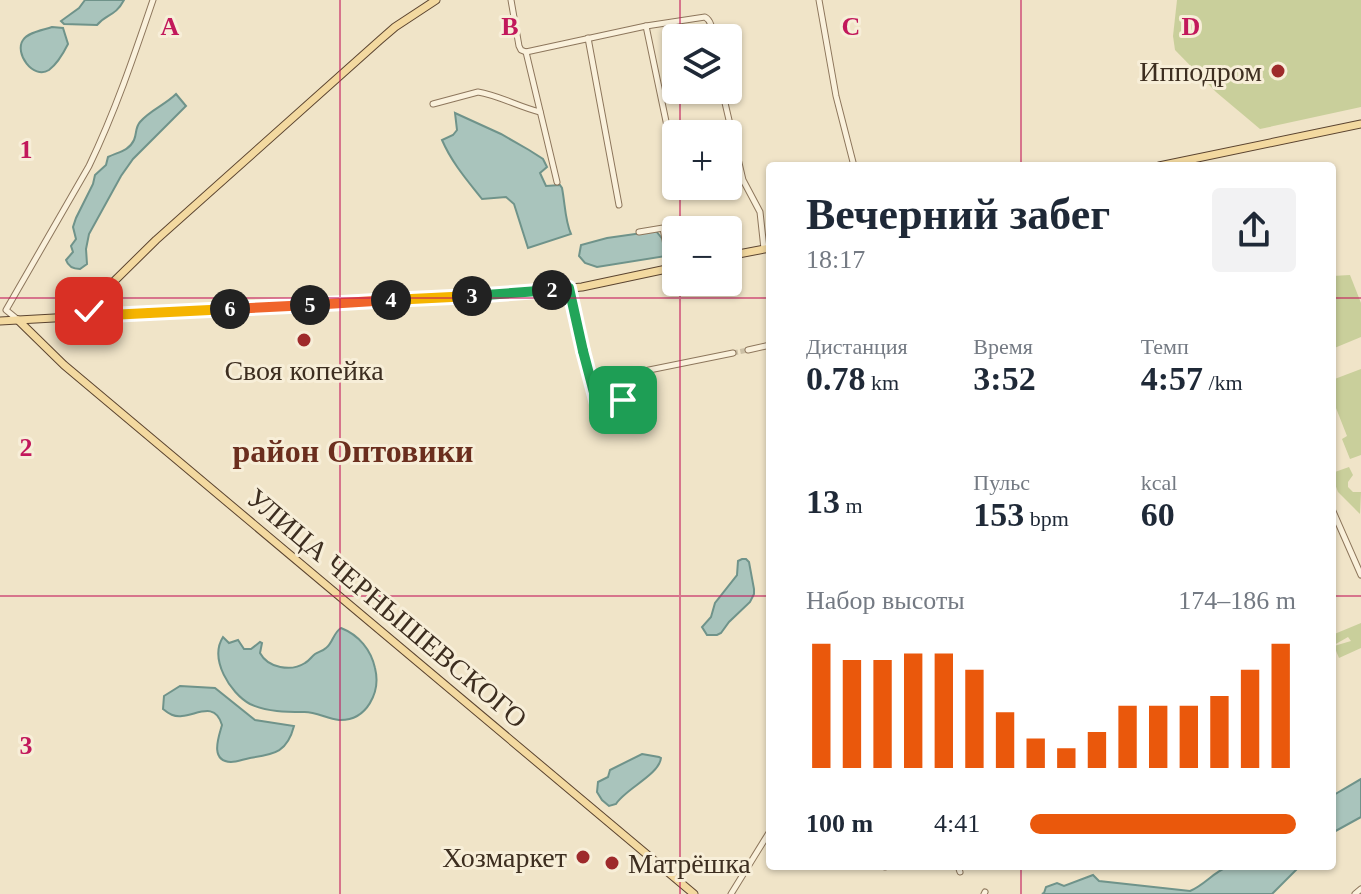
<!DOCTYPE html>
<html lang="ru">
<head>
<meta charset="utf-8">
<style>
	body { margin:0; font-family:Georgia,serif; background:#f2f2f3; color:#1f2937; height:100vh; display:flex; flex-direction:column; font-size:30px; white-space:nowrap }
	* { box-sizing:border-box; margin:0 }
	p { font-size:26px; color:#747a83 }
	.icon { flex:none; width:44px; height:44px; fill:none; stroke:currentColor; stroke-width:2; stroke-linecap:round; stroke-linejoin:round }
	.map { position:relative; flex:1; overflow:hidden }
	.drawer { position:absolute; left:766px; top:162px; width:570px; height:708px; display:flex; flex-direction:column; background:#fff; border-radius:8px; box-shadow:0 2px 6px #0004 }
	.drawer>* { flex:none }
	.controls { position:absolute; left:662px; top:24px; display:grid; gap:16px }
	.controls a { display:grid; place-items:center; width:80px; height:80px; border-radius:8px; background:#fff; box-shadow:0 2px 6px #0004; font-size:40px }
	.pin { position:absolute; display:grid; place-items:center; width:68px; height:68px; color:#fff; margin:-34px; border-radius:16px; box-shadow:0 4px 12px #0006 }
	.km { position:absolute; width:40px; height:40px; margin:-20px; border-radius:50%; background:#222; color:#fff; font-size:22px; line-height:40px; text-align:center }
	.round { display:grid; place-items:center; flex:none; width:84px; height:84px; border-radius:8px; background:#f2f2f3 }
	.summary { display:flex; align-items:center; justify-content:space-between; height:136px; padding:0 40px }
	h1 { font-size:44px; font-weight:800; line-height:60px }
	.figures { display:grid; grid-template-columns:repeat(3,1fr); gap:12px; height:136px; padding:8px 40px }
	.figures div { display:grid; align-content:center }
	.figures b { font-size:34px; font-weight:800 }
	.figures small { font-size:22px; font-weight:400 }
	.figures p { font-size:22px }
	.chart { height:224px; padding:16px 40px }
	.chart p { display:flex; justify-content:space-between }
	.chart svg { width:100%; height:144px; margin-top:8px; stroke:#ea580c; stroke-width:6 }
	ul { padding:0 40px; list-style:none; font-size:26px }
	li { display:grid; grid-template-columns:128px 96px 1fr; align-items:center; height:60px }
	li i { height:20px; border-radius:10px; background:#ea580c }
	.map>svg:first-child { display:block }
	.green { fill:#c9cf9b }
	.water { fill:#a9c4bc; stroke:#6f938a; stroke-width:2 }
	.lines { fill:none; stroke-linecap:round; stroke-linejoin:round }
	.minor-tunnel { stroke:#ccc0a6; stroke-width:5; stroke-dasharray:5 2.5; stroke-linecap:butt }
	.minor-casing { stroke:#8d765c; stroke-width:7 }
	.major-casing { stroke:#5b4430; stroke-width:9 }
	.minor { stroke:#faf1dc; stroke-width:5 }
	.major { stroke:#f3d9a0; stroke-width:7 }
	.split-1-casing { stroke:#fff; stroke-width:16 }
	.split-2-casing { stroke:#fff; stroke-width:16 }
	.split-3-casing { stroke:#fff; stroke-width:16 }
	.split-4-casing { stroke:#fff; stroke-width:16 }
	.split-5-casing { stroke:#fff; stroke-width:16 }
	.split-6-casing { stroke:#fff; stroke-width:16 }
	.split-7-casing { stroke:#fff; stroke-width:16 }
	.split-8-casing { stroke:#fff; stroke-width:16 }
	.split-1 { stroke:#22a559; stroke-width:10 }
	.split-2 { stroke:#22a559; stroke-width:10 }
	.split-3 { stroke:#22a559; stroke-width:10 }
	.split-4 { stroke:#f5b400; stroke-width:10 }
	.split-5 { stroke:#f0652b; stroke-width:10 }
	.split-6 { stroke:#f0652b; stroke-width:10 }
	.split-7 { stroke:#f5b400; stroke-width:10 }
	.split-8 { stroke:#f5b400; stroke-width:10 }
	.grid { fill:none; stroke:#c2185b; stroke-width:2; stroke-opacity:0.55 }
	.poi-dot { fill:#9e2a2b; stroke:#f7eed8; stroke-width:3 }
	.labels { text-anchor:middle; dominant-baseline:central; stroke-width:6; stroke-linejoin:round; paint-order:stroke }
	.poi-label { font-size:28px; fill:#3d2e20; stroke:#f7eed8; text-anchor:end }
	.street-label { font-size:28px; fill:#3d2e20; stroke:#f7eed8 }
	.quarter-label { font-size:32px; font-weight:bold; fill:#6b2e1e; stroke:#f7eed8 }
	.grid-label { font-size:26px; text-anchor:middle; font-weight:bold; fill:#c2185b; stroke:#f7eed8; stroke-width:6; stroke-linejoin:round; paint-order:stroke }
</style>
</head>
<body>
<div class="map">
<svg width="1361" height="894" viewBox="0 0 1361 894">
	<rect width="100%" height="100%" fill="#f0e4c8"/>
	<!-- green -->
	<g class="green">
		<path d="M1177,0h184v107l-101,22 -44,-37 -41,-42 -2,-14z"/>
		<path d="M1350,275l11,28v34l-29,12v-73z"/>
		<path d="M1361,369v86l-11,4 -8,-20 5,-3 -13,-33h-2v-23z"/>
		<path d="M1349,467l4,8 -5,7v5l5,5h8l-1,22 -22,-22 -6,-16v-3z"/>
		<path d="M1361,623v25l-22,10 -5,-12 17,-5 -3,-4 -14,8 -2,-10z"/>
	</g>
	<!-- water -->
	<g class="water">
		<path d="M85,0h39c-9,17 -17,13 -27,25l-33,-1 -3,-3 18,-13z"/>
		<path d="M52,27l11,1 5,16c-4,8 -11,20 -19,26 -16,10 -35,-17 -26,-30 5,-8 21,-10 29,-13z"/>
		<path d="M176,94l10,12 -53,53 -12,17 -32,58 -3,15 1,15 -7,5c-7,0 -12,-3 -14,-9l7,-8 -2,-6 5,-7 -3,-12 3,-9 17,-34 2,-9 11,-10 2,-8c10,-5 21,-6 26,-17 3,-7 1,-12 6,-18 10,-12 25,-17 36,-28z"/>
		<path d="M455,113l46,21 28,16 14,9 4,8 -7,6 6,13 14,-1 2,3c3,15 3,33 9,46l-43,14 -14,-44 -8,-7 -24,2c-15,-19 -30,-36 -40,-59l11,-5 4,-5z"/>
		<path d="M656,231l8,10 2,15 -69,11 -12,-4 -6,-7 2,-11 26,-7z"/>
		<path d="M742,559h4l3,3 5,27v5l-4,8 -21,20 -8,11 -4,2h-10l-5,-8 9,-10 4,-14 22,-28 1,-14z"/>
		<path d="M341,628c18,7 30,22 34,40 6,24 -8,53 -36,52 -12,-1 -24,-9 -36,-8 -16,0 -36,0 -53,-8 -20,-11 -41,-45 -27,-67l6,6 9,-3 6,9h7l9,-7 2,1 -2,10c8,15 31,19 45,10 4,-2 6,-6 10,-9 3,-2 8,-3 11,-6 7,-5 7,-15 15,-20z"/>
		<path d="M180,686l35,2 40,32 39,6c-7,27 -20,28 -44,32 -6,1 -13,4 -19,4 -22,-1 -12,-26 -9,-37 -7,-24 -25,-10 -40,-9 -8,1 -13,-2 -19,-7l1,-13z"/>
		<path d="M642,754l17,3 2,1c-2,17 -36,31 -45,46l-7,2 -7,-6 -5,-8 1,-10 10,-5 2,-7z"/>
		<path d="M1361,779v38l-29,16v-37z"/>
		<path d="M1229,866h71l-28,28h-230l2,-1 2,-6 11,-4 7,3 29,-11 6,6 91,10c16,-7 22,-18 39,-25z"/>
	</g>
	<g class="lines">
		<!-- minor-tunnel -->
		<path class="minor-tunnel" d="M733,353l15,-3"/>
		<!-- minor casing -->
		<g class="minor-casing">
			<g id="minor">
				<path d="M511,0l8,46 2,4 5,2 120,-26 59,-9c7,4 7,13 8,21"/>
				<path d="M819,0l17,96 18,70"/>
				<path d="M646,26l30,143"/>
				<path d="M588,38l31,167"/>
				<path d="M526,52l31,130"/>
				<path d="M722,90l21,90 17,32 4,37"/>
				<path d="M433,104l45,-12c20,3 41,15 62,20"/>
				<path d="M680,186l1,8"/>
				<path d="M639,232l24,-4 7,41"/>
				<path d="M569,288l25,112 3,4h5l21,-4"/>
				<path d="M17,319l-11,-9 83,-144c26,-54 45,-110 64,-166"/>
				<path d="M748,350l22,-5"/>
				<path d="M590,382l143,-29"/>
				<path d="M1332,509l29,66"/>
				<path d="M885,866v1"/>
				<path d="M958,866l2,6"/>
				<path d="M731,894l39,-63"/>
				<path d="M984,894l1,-2"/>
				<path d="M1355,894l6,-5"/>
			</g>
		</g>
		<!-- major casing -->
		<g class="major-casing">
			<g id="major">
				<path d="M1159,166l202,-42"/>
				<path d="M728,256l42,-8"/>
				<path d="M90,316v-9l3,-5 63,-62 224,-200 15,-13 41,-27"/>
				<path d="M18,320l46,45 630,529"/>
				<path d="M0,321l525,-29 57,-5 94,-20"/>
			</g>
		</g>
		<!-- minor -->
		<use href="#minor" class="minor"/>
		<!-- major -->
		<use href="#major" class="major"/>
	</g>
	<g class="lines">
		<!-- split-1 casing -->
		<g class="split-1-casing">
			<path id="split-1" d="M583,351l14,53h5l21,-4"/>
		</g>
		<!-- split-2 casing -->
		<g class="split-2-casing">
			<path id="split-2" d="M552,290l17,-2 14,63"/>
		</g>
		<!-- split-3 casing -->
		<g class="split-3-casing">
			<path id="split-3" d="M472,296l80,-6"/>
		</g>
		<!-- split-4 casing -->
		<g class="split-4-casing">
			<path id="split-4" d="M391,300l81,-4"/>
		</g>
		<!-- split-5 casing -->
		<g class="split-5-casing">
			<path id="split-5" d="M310,305l81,-5"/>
		</g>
		<!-- split-6 casing -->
		<g class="split-6-casing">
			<path id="split-6" d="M230,309l80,-4"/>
		</g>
		<!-- split-7 casing -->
		<g class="split-7-casing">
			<path id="split-7" d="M149,313l81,-4"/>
		</g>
		<!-- split-8 casing -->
		<g class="split-8-casing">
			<path id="split-8" d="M89,311l1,5 59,-3"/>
		</g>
		<!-- split-1 -->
		<use href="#split-1" class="split-1"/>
		<!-- split-2 -->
		<use href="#split-2" class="split-2"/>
		<!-- split-3 -->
		<use href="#split-3" class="split-3"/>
		<!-- split-4 -->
		<use href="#split-4" class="split-4"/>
		<!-- split-5 -->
		<use href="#split-5" class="split-5"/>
		<!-- split-6 -->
		<use href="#split-6" class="split-6"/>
		<!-- split-7 -->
		<use href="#split-7" class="split-7"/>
		<!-- split-8 -->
		<use href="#split-8" class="split-8"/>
	</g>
	<!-- grid -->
	<path class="grid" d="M340,0v894M680,0v38M1021,0v166M680,90v44M680,186v44M680,282v612M0,298h770M1332,298h29M0,596h770M1332,596h29M1021,866v28"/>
	<!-- markers -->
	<g class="poi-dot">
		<circle cx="1278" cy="71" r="8"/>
		<circle cx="304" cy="340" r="8"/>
		<circle cx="583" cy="857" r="8"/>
		<circle cx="612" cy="863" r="8"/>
	</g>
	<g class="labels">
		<!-- poi labels -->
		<g class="poi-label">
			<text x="1262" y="71">Ипподром</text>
			<text x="304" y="370" text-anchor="middle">Своя копейка</text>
			<text x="567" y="857">Хозмаркет</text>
			<text x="628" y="863" text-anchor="start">Матрёшка</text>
		</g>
		<!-- street labels -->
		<g class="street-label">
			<text transform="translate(387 608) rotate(40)">УЛИЦА ЧЕРНЫШЕВСКОГО</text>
		</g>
		<!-- quarter labels -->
		<g class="quarter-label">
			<text x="353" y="451">район Оптовики</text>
		</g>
	</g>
	<g class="grid-label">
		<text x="170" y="35">A</text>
		<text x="510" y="35">B</text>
		<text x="851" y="35">C</text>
		<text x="1191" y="35">D</text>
		<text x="26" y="158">1</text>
		<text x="26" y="456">2</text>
		<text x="26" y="754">3</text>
	</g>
</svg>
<div class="controls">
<a><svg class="icon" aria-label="layers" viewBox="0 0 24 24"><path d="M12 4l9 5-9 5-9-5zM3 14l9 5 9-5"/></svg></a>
<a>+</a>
<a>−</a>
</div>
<div class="pin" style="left:623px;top:400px;background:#1e9e55"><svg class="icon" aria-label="arrive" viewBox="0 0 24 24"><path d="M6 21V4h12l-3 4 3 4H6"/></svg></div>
<div class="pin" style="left:89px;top:311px;background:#d93025"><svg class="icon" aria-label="check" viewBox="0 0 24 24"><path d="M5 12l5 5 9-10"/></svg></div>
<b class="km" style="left:552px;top:290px">2</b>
<b class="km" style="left:472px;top:296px">3</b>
<b class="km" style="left:391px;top:300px">4</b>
<b class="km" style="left:310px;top:305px">5</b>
<b class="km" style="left:230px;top:309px">6</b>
<section class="drawer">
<div class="summary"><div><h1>Вечерний забег</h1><p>18:17</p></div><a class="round"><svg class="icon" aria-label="share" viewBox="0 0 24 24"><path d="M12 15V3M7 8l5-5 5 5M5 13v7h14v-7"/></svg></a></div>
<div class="figures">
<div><p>Дистанция</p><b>0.78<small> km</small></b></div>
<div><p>Время</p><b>3:52</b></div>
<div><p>Темп</p><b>4:57<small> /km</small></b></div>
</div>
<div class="figures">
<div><b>13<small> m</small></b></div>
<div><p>Пульс</p><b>153<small> bpm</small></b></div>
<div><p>kcal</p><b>60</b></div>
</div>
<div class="chart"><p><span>Набор высоты</span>174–186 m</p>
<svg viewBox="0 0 160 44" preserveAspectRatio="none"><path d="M5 44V6M15 44V11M25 44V11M35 44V9M45 44V9M55 44V14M65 44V27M75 44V35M85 44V38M95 44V33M105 44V25M115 44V25M125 44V25M135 44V22M145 44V14M155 44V6"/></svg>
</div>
<ul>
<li><b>100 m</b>4:41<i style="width:100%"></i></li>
</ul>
</section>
</div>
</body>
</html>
